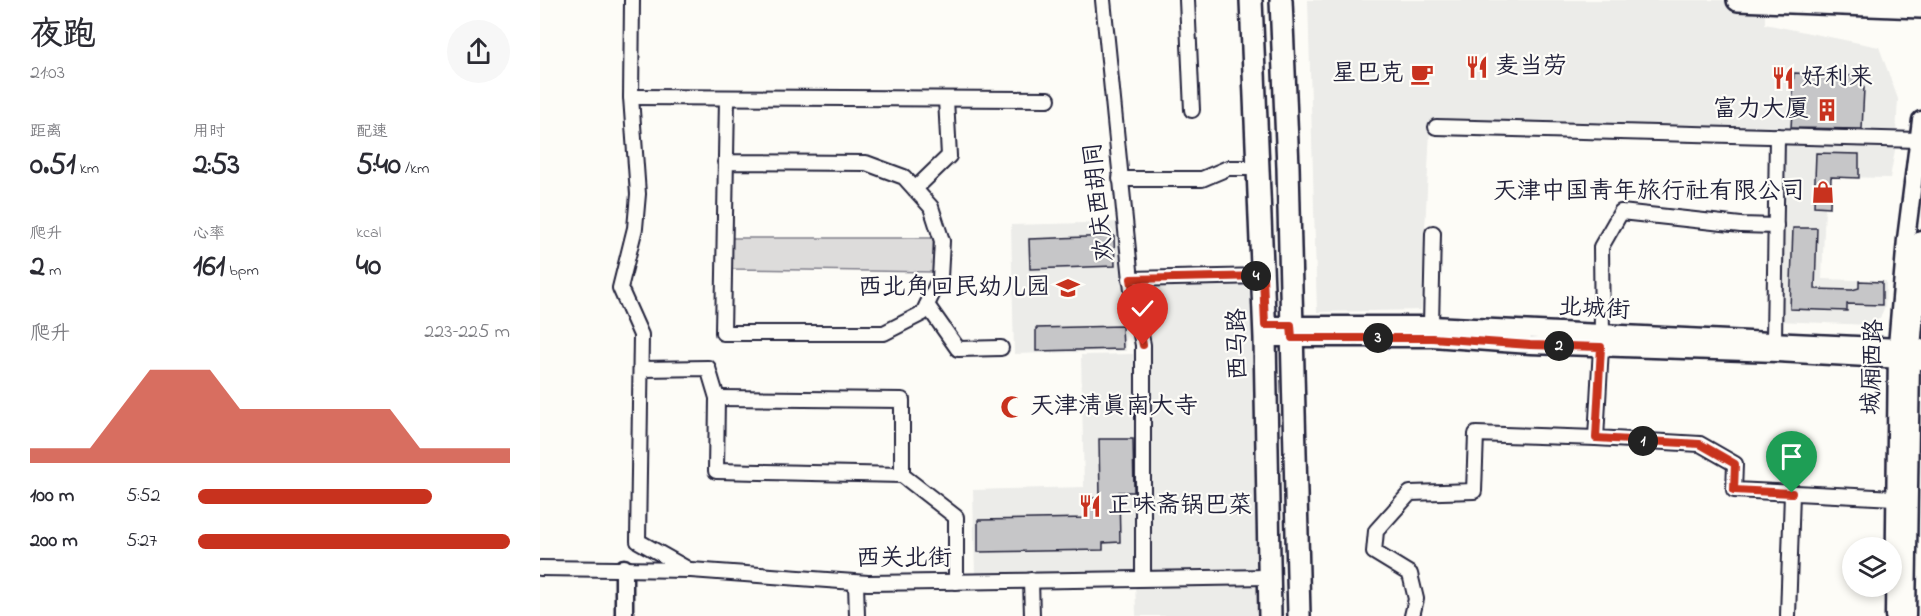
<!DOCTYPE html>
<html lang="zh">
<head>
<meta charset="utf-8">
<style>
	body { margin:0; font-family:"Indie Flower","LXGW WenKai TC",sans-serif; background:#f7f7f7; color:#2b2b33; height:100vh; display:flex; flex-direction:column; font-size:22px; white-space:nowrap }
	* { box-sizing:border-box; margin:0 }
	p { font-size:20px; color:#7c7c81 }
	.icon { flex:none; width:33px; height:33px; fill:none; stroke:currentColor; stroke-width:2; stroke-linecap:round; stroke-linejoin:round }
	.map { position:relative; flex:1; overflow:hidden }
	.side { display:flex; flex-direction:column; background:#fff; width:540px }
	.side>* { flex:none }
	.fabs { position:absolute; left:1302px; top:537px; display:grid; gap:12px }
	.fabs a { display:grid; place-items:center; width:60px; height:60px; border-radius:50%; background:#fff; box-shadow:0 3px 9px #0003; font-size:30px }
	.pin { position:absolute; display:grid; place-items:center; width:51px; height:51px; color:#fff; margin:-62px -26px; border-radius:50% 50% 50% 0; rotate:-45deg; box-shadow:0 0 6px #0007 }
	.pin .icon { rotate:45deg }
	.km { position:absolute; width:30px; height:30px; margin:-15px; border-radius:50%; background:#222; color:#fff; font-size:16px; line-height:30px; text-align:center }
	.round { display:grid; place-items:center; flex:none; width:63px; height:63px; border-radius:32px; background:#f7f7f7 }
	.overview { display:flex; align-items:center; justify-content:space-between; height:102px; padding:0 30px }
	h1 { font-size:33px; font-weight:800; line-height:45px }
	.figures { display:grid; grid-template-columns:repeat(3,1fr); gap:9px; height:102px; padding:6px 30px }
	.figures div { display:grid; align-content:center }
	.figures b { font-size:30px; font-weight:800 }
	.figures small { font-size:16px; font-weight:400 }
	.figures p { font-size:16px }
	.chart { height:168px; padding:12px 30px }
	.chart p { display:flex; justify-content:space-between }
	.chart svg { width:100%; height:108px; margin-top:6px; fill:#c8321e; opacity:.7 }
	ul { padding:0 30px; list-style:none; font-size:20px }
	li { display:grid; grid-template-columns:96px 72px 1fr; align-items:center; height:45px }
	li i { height:15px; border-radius:8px; background:#c8321e }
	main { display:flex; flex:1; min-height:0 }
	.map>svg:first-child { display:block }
	.built { fill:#ecece9 }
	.green { fill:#dddcdb; stroke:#807f8b; stroke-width:1.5 }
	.building { fill:#c6c6c8; stroke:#22223b; stroke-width:1.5 }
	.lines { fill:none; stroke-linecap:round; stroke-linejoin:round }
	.minor-casing { stroke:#22223b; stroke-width:18 }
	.tertiary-casing { stroke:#22223b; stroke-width:21 }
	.primary-casing { stroke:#22223b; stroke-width:26 }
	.minor { stroke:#fdfcf7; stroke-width:14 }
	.tertiary { stroke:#fdfcf7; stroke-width:16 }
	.primary { stroke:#fdfcf7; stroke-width:21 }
	.route-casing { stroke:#fff; stroke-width:12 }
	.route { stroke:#c8321e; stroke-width:8 }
	.labels { text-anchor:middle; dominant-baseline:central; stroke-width:4.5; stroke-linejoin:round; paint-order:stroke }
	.poi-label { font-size:24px; fill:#22223b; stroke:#fdfcf7; text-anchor:start }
	.street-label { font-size:24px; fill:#22223b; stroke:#fdfcf7 }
</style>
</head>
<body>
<main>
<section class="side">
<div class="overview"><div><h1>夜跑</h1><p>21:03</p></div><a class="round"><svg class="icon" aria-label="share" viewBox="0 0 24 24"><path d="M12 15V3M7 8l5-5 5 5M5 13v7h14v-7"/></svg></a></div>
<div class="figures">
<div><p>距离</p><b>0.51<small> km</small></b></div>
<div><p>用时</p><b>2:53</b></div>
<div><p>配速</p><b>5:40<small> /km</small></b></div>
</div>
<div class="figures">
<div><p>爬升</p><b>2<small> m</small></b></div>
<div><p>心率</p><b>161<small> bpm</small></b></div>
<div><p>kcal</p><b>40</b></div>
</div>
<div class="chart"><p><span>爬升</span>223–225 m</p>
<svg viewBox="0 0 160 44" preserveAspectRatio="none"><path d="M0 44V38L10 38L20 38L30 22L40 6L50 6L60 6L70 22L80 22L90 22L100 22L110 22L120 22L130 38L140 38L150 38L160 38V44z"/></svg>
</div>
<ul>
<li><b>100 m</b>5:52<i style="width:75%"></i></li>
<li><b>200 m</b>5:27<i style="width:100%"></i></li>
</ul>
</section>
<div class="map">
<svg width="1381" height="616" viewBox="0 0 1381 616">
	<rect width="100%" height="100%" fill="#fdfcf7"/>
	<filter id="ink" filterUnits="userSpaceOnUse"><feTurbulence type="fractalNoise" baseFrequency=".0167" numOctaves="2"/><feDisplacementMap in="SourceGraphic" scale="12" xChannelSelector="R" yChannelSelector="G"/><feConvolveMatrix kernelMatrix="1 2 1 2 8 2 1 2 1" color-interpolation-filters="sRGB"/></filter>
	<g filter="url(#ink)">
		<!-- built -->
		<g class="built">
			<path d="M768,0h457v24l114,23 19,52 -3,51 -5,28 -59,-1 -1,30h-5l-3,72 64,2 -1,25 -5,12 -11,7 -91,-4 1,-175 -349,-16 -9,180 -104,2z"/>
			<path d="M583,222l3,129 -112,3 -3,-129z"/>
			<path d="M714,280l6,336h-124l-1,-42 -160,3 -2,-87 111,-3 -3,-132 52,-1 -1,-72z"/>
		</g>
		<!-- green -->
		<path class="green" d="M192,238h201l1,34 -202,-3z"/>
		<!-- building -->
		<g class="building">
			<path d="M1254,73l61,3 9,12 -2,41 -71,-1z"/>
			<path d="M1276,153l43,1v24l-28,-1 -1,30 -16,-1z"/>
			<path d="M1253,228h24l-2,61 37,1 7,-2v-7l23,1v23l-35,-1v7l-57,-2z"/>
			<path d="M574,236l1,30 -85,3 -1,-30z"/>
			<path d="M582,326l1,23 -87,2v-23z"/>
			<path d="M559,439h34l1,53h-15l1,50 -17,1v7l-125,2v-32l108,-2 -1,-20h15z"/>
		</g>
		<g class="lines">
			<!-- minor casing -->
			<g class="minor-casing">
				<g id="minor">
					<path d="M92,0l-1,97 7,97 -3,34 -15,60 21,47 -3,206 48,27"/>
					<path d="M563,0l29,290 11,55v233"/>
					<path d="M647,0l5,110"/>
					<path d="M91,97l417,2"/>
					<path d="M896,127l483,13"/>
					<path d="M185,162l141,1 38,14 27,30 11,34 -2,37 -17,35 -39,20h-161l4,-235"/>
					<path d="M580,179h82l26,-11h31"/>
					<path d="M375,189l34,-33 -3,-57"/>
					<path d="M590,279l133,-3"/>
					<path d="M387,305l31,44 43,-1"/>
					<path d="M891,325l2,-92"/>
					<path d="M1062,335l-1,-88 20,-35 120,13 35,1"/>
					<path d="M1234,340l3,-204"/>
					<path d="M1061,347l-5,91 104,6 35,20 -1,26 161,8"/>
					<path d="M102,369l66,-1 9,30 -1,73 186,4 54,42v65"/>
					<path d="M177,398l185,2v75"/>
					<path d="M0,568l151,2 177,13 401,-6"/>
					<path d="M491,580l1,36"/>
					<path d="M316,583l1,33"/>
					<path d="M872,616l4,-17 -6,-25 -36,-22 2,-21 34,-38 64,-2 2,-57 120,4"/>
					<path d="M1248,616l4,-123"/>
				</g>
			</g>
			<!-- tertiary casing -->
			<g class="tertiary-casing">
				<g id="tertiary">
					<path d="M725,325h166l490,23"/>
					<path d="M725,338h167l98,7 247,8 144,8"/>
					<path d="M84,616v-48"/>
					<path d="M1354,616l3,-270 9,-107 15,-119"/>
					<path d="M1367,616l4,-255 10,-122"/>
				</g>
			</g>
			<!-- primary casing -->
			<g class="primary-casing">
				<g id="primary">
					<path d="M711,0l14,338 5,278"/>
					<path d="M741,0l7,167 11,449"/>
					<path d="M1198,0l183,7"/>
				</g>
			</g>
			<!-- minor -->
			<use href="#minor" class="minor"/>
			<!-- tertiary -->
			<use href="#tertiary" class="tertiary"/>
			<!-- primary -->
			<use href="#primary" class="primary"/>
		</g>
	</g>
	<g class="lines" filter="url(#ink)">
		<!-- route casing -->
		<g class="route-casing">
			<path id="route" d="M603,345l-12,-66 132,-3 2,49h26l1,13h140l98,7 71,2 -5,91 104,6 35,20 -1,26 58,3"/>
		</g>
		<!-- route -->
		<use href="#route" class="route"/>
	</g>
	<!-- icons -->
	<defs>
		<g id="restaurant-bare" transform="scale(1.8)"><path d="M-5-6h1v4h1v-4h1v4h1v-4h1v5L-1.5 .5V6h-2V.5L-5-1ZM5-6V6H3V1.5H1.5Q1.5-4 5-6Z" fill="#c8321e" stroke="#fdfcf7" stroke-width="2.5" paint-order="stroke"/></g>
		<g id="cafe-bare" transform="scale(1.8)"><path d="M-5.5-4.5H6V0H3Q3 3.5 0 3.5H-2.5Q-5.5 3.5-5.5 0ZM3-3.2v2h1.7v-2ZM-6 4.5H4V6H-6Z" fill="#c8321e" stroke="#fdfcf7" stroke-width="2.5" paint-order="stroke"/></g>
		<g id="building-bare" transform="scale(1.8)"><path d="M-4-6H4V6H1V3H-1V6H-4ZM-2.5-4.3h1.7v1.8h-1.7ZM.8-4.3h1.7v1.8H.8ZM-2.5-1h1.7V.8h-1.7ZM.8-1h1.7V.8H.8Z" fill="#c8321e" stroke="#fdfcf7" stroke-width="2.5" paint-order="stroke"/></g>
		<g id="shop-bare" transform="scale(1.8)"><path d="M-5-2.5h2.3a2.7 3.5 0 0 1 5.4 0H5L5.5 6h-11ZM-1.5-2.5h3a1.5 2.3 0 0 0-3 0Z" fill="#c8321e" stroke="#fdfcf7" stroke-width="2.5" paint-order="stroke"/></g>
		<g id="school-bare" transform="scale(1.8)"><path d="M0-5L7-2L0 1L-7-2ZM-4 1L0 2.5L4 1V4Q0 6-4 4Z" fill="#c8321e" stroke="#fdfcf7" stroke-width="2.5" paint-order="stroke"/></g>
		<g id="mosque-bare" transform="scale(1.8)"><path d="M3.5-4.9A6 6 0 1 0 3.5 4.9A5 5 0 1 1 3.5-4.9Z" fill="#c8321e" stroke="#fdfcf7" stroke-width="2.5" paint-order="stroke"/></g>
	</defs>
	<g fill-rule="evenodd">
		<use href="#restaurant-bare" x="937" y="67"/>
		<use href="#cafe-bare" x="882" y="74"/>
		<use href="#restaurant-bare" x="1243" y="78"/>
		<use href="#building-bare" x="1287" y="110"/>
		<use href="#shop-bare" x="1283" y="192"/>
		<use href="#school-bare" x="528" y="288"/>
		<use href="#mosque-bare" x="472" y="407"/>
		<use href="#restaurant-bare" x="550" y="506"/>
	</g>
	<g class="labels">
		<!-- poi labels -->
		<g class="poi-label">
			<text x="955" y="67">麦当劳</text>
			<text x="864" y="74" text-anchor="end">星巴克</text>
			<text x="1261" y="78">好利来</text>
			<text x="1269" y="110" text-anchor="end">富力大厦</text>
			<text x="1265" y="192" text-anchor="end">天津中国青年旅行社有限公司</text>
			<text x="510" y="288" text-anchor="end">西北角回民幼儿园</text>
			<text x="490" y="407">天津清真南大寺</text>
			<text x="568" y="506">正味斋锅巴菜</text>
		</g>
		<!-- street labels -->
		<g class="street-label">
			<text transform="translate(560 202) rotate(-96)">欢庆西胡同</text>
			<text transform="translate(1054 310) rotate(3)">北城街</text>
			<text transform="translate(699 344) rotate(-91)">西马路</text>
			<text transform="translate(1334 367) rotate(-88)">城厢西路</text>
			<text x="364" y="559">西关北街</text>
		</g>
	</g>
</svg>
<div class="fabs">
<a><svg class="icon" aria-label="layers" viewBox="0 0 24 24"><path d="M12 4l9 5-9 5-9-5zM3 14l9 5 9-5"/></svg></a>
</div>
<div class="pin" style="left:1252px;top:493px;background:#1e9e55"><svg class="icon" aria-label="arrive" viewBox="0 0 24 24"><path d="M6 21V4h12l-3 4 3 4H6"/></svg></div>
<div class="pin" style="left:603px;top:345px;background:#d93025"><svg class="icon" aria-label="check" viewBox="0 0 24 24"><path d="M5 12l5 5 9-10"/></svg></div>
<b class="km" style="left:1103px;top:441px">1</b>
<b class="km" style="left:1019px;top:346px">2</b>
<b class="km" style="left:838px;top:338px">3</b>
<b class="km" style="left:716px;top:276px">4</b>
</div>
</main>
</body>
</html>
